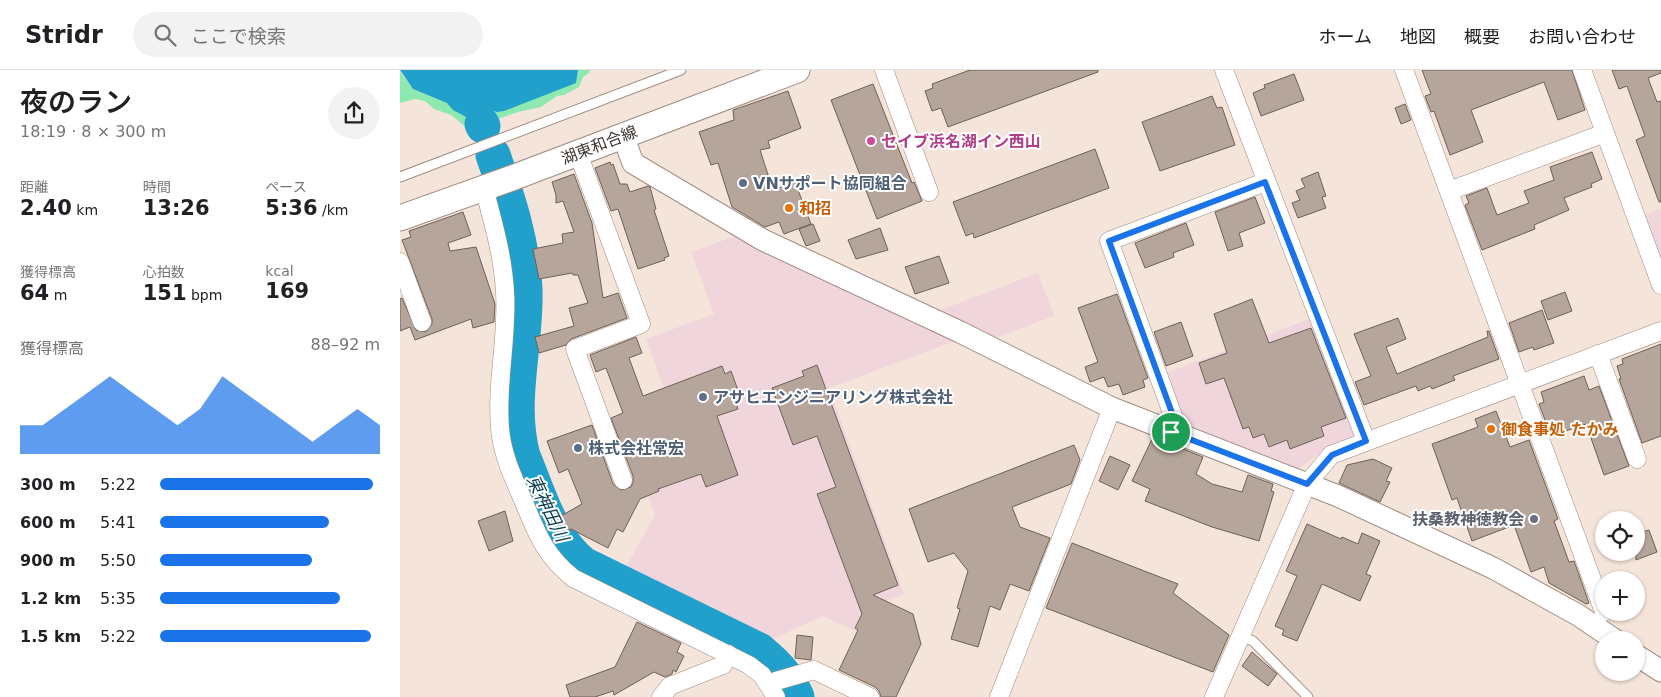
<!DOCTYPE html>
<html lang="ja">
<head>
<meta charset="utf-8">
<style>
	body { margin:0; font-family:"DejaVu Sans","Noto Sans JP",sans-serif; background:#f2f2f2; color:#202124; height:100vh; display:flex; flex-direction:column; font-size:19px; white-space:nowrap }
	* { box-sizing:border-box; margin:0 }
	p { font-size:16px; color:#757577 }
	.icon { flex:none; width:28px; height:28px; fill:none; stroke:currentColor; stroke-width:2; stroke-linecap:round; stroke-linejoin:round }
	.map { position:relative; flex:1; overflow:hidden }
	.drawer { display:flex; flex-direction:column; background:#fff; width:400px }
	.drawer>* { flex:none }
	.fabs { position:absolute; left:1195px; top:441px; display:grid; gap:10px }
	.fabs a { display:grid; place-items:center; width:50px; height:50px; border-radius:50%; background:#fff; box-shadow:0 1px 4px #0004; font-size:25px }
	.pin { position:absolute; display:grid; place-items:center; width:42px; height:42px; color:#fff; margin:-21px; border:2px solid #fff; border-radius:50%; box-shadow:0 1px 5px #0007 }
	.round { display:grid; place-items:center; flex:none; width:52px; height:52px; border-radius:26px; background:#f2f2f2 }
	.head { display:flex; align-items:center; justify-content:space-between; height:85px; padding:0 20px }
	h1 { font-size:28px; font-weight:600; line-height:38px }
	.metrics { display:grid; grid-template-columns:repeat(3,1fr); gap:8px; height:85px; padding:5px 20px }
	.metrics div { display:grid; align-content:center }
	.metrics b { font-size:21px; font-weight:600 }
	.metrics small { font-size:14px; font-weight:400 }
	.metrics p { font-size:14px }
	.chart { height:140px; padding:10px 20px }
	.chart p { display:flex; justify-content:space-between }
	.chart svg { width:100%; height:90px; margin-top:5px; fill:#1a73e8; opacity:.7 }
	ul { padding:0 20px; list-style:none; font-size:16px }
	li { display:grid; grid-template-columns:80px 60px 1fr; align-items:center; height:38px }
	li i { height:12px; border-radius:6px; background:#1a73e8 }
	header { display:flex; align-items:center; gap:30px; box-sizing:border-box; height:70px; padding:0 25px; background:#fff; border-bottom:1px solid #e0e0e0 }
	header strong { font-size:24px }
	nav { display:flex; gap:28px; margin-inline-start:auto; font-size:18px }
	.search { width:350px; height:45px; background:#f2f2f2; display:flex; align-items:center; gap:12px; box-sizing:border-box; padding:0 18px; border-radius:28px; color:#757577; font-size:19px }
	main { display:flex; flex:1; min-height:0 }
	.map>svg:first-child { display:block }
	.industrial { fill:#f0d6dc }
	.green { fill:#8ee9b1 }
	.water { fill:#21a0cc }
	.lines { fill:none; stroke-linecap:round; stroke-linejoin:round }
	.river { stroke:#21a0cc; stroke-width:35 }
	.building { fill:#b5a59b; stroke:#6f6057 }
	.service-casing { stroke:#9d8d83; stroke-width:11 }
	.minor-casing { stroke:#9d8d83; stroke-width:19 }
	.tertiary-casing { stroke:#9d8d83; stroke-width:23 }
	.secondary-casing { stroke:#9d8d83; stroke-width:27 }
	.service { stroke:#fff; stroke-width:9 }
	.minor { stroke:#fff; stroke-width:18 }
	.tertiary { stroke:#fff; stroke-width:21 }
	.secondary { stroke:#fff; stroke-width:25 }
	.route-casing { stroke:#fff; stroke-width:10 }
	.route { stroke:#1a73e8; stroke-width:6 }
	.hotel-dot { fill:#d1479c; stroke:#fff; stroke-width:2 }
	.service-dot { fill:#5c6f8a; stroke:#fff; stroke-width:2 }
	.food-dot { fill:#e8710a; stroke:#fff; stroke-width:2 }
	.worship-dot { fill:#6b7280; stroke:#fff; stroke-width:2 }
	.labels { text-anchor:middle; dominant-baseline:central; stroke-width:4; stroke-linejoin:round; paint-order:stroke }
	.hotel-label { font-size:16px; font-weight:bold; fill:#b23c85; stroke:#fff; text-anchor:start }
	.street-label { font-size:16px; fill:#3b3430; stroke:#fff }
	.service-label { font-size:16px; font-weight:bold; fill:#4e5e75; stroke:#fff; text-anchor:start }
	.food-label { font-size:16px; font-weight:bold; fill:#c56008; stroke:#fff; text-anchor:start }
	.worship-label { font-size:16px; font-weight:bold; fill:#5b616d; stroke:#fff; text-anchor:end }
	.water-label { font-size:18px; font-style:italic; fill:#0b3e51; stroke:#fff }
</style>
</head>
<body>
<header>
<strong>Stridr</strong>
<div class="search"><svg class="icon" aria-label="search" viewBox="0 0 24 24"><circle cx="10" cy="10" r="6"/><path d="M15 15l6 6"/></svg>ここで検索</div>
<nav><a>ホーム</a><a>地図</a><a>概要</a><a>お問い合わせ</a></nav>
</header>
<main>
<section class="drawer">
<div class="head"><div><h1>夜のラン</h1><p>18:19 · 8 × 300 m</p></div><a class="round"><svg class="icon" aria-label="share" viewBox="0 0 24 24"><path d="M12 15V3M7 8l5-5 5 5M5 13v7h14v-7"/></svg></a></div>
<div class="metrics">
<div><p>距離</p><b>2.40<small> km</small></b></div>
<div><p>時間</p><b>13:26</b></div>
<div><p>ペース</p><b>5:36<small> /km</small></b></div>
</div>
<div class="metrics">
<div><p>獲得標高</p><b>64<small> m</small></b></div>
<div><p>心拍数</p><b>151<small> bpm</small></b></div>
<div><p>kcal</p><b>169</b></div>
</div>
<div class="chart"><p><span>獲得標高</span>88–92 m</p>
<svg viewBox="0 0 160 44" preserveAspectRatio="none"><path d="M0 44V30L10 30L20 22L30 14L40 6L50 14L60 22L70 30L80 22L90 6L100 14L110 22L120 30L130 38L140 30L150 22L160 30V44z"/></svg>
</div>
<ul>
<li><b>300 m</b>5:22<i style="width:97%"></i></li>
<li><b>600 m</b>5:41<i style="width:77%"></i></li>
<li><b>900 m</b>5:50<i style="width:69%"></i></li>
<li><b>1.2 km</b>5:35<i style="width:82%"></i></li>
<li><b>1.5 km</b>5:22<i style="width:96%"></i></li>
</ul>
</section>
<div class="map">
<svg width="1261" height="627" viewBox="0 0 1261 627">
	<rect width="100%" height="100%" fill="#f5e4d9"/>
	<!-- industrial -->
	<g class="industrial">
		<path d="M1261,139v59l-19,-52z"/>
		<path d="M335,166l23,13 197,92 -126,47 75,206 -16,6 -18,38 -47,-22 -59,27 -142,-69 33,-59 -12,-32 49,-18 -46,-126 68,-25 -23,-62z"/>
		<path d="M638,203l16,43 -59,22 -57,-27z"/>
		<path d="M912,248l43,113 -2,6 -26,11 -29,21 -117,-44 -18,-51z"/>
	</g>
	<!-- green -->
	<path class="green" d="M178,0h12l-1,3 -6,4 -4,10 -15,8 -7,1 -16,11 -23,5 -23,8 -22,13 -22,-18 -17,-6 -9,-8 -10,-2 -15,4v-31l13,17 34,14 13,11 29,7 -2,-10 4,-1 85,-27z"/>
	<!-- water -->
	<path class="water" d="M0,0h178l-2,13 -72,28 -7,1 -6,-2 -4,2 3,9 -17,7 -7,-11 -13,-7 -6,-7 -34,-14z"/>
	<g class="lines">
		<!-- river -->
		<g class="river">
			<path d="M82,54l1,2"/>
			<path d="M93,85c15,43 30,88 32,134 2,56 -17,112 -2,167 16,38 27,81 60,108l176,86c18,15 28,25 38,47"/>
		</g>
	</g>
	<!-- building -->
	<g class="building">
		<path d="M570,0h128v2l-150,55 -7,-19 -9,3 -7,-20 8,-3 -1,-4z"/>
		<path d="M1022,0h150l13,40 -27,10 -14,-38 -73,28 12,32 -33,13 -16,-44 -3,1 -6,-16 6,-2z"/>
		<path d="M1212,0h49v3l-13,5 9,24 4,-1v101h-2l-23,-62 9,-4 -18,-50 -8,3z"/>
		<path d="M894,4l10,26 -43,16 -8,-23 12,-5 -1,-3z"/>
		<path d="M473,14l39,99 2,-1 8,19 -45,18 -46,-119z"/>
		<path d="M388,21l13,37 -33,13 2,7 -10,2 13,40 22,-8 16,42 -27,10 -5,-12 -14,5 -33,-20 -14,-44 -7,2 -12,-33 35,-12 -1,-10z"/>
		<path d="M812,26l5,12 5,-1 13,38 -75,26 -18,-49z"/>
		<path d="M1005,34l6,16 -10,4 -6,-16z"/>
		<path d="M695,79l14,39 -135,50 -1,-5 -7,3 -13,-34z"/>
		<path d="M1192,82l10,27 -11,5 1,3 -28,11 5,12 -35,15 1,4 -53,21 -17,-45 4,-2 -3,-7 21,-8 10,27 32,-12 -5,-12 30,-11 -4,-13z"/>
		<path d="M210,92l1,3 2,-1 7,20h7l3,8 18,-6 2,1 6,22 -2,1 15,46 -5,2 1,2 -27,9 -20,-60 -7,2 -16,-43z"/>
		<path d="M918,102l8,24 -4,1 4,11 -28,10 -6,-15 8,-3 -4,-9 9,-4 -4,-8z"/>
		<path d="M174,104l18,49 11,75 15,-5 9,25 -56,21 -5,6 -27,8 -4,-16 39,-11 -5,-18 19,-5 -10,-28h-5l-1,-2 -33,6 -6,-30 30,-6 -1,-9 12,-2 -11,-31 -7,2v-8l-4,-13z"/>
		<path d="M855,127l10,26 -26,10 4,13 -15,5 -13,-39z"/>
		<path d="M63,142l8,23 -23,8 2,8 26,-4 19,57 -1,18 -21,6 -2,-9 -56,21 -5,-13 -10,4v-32l2,-1 14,32 10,2 6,-8v-5l-30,-79 9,-3 -2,-6z"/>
		<path d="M786,153l8,22 -21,8 1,4 -29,11 -10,-25z"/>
		<path d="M413,154l7,17 -14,5 -7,-17z"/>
		<path d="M480,158l8,22 -32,9 -8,-19z"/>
		<path d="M539,186l10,27 -34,11 -10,-27z"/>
		<path d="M1165,222l7,19 -24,9 -7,-19z"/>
		<path d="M717,224l31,84 -5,2 2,7 -22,8 -4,-11 -11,3 -4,-10 -14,5 -5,-15 13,-5 -20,-54z"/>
		<path d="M852,229l17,44 42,-15 35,90 -25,9 3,9 -34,13 -3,-9 -18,7 -5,-13 -11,4 -4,-11 -6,2 -19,-51 -18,6 -7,-21 28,-10 -13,-39z"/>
		<path d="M1142,240l12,33 -20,7 -1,-3 -14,5 -10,-29z"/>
		<path d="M998,248l8,21 -20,8 11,27 91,-37 -1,-6h2l10,28 -46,17 2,4 -23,9 -2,-3 -12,5 -2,-5 -52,19 -9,-23 16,-6 -17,-42z"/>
		<path d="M781,252l12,34 -27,10 -12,-34z"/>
		<path d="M236,267l6,16 -13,5 14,38 79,-30 3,8 6,-3 8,22 -6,2 5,14 -21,7 21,59 -32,12 -5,-13 -43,15 1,2 -19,8 -17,33 -6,-3 -9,19 -37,-19 -4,2 -8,-14 23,-13 -14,-35 -9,4 -12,-32 45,-16 21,59 8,6 10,-3 2,-5v-6l-22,-58 12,-5 -17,-45 -10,4 -6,-17z"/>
		<path d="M1261,274v92l-19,7 -23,-64h2l-4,-13 6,-2 -1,-5z"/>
		<path d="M417,295l81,220 -25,10 40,19 8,30 -25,53h-15l-2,-6 -4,-4 -36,-17 19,-40 -3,-2 7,-14 -45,-120 19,-7 -19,-51 -24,9 -21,-57 32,-12 -2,-5z"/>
		<path d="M1184,306l5,14 10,-4 30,80 -25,9 -18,-51 -35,12 -12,-32 5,-2 -3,-10z"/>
		<path d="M1096,341l14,36 19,-7 29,79 -4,2 15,41 5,-1 15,42 -3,1 -37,-21 -5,-16 -13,5 -17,-47 -42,16 -15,-43 -5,2 -20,-56 46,-17 -3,-8z"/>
		<path d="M753,367l50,20 -7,17 16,10 30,8 6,-17 25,9 -2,7 3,1 -15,49 -47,-14 -67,-26 5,-12 -18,-8z"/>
		<path d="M674,375l6,15 -9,24 -59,23 8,20 30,11 -21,53 -19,-7 -10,26 -10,-4 -12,41 -27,-8 9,-30 -3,-1 11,-37 -14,-18 -26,9 -19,-53z"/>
		<path d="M710,386l20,9 -12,25 -19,-9z"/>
		<path d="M973,389l19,9 -6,13 4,1 -10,20 -41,-19 8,-18z"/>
		<path d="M105,441l8,30 -24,10 -11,-30z"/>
		<path d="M907,454l34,15 1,-2 16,7 4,-11 18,8 -14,33 5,2 -11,25 -38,-17 -25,57 -15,-6 2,-5 -9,-4 22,-50 -11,-5z"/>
		<path d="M1249,460l8,22 -21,8v-26z"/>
		<path d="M672,473l106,41 -5,9 56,42 -16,37 -167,-64z"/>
		<path d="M237,552l44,21 -4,9 7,4 -8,16 -3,-2 -1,4 -7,3 -11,-5 -40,23 -1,-4 -18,6h-25l-4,-12 49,-18z"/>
		<path d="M397,565l16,2 -2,23 -16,-2z"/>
		<path d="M852,582l25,22 -9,12 -26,-20z"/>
	</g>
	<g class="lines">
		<!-- service casing -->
		<g class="service-casing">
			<g id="service">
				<path d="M0,107l281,-107"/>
				<path d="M841,566l12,5 55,56"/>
			</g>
		</g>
		<!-- minor casing -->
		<g class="minor-casing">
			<g id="minor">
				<path d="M484,0l45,122"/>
				<path d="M824,0l142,371"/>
				<path d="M1004,0l200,542"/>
				<path d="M1182,0l79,215"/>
				<path d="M178,83l63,171 -66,25 48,131"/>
				<path d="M84,118c9,34 19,68 21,104 3,45 -9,91 -5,136 2,28 15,53 26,79 12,30 21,50 47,71l176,87 13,10 14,22"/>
				<path d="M1049,121l156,-58"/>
				<path d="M0,192l22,60"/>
				<path d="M1198,284l39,105"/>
				<path d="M771,361l4,-10 -66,-180 156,-59"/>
				<path d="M370,616l6,-5 38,-11 56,27"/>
				<path d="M261,627l9,-11 53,-21 5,-11"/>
				<path d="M599,627l113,-289"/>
				<path d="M814,627l93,-213 24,-29 330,-124"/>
			</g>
		</g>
		<!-- tertiary casing -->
		<g class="tertiary-casing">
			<g id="tertiary">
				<path d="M223,66l10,27 130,77 197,92 152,76 226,88 155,72 85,47 37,25"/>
				<path d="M1236,585l25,16"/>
			</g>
		</g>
		<!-- secondary casing -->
		<g class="secondary-casing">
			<path id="secondary" d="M0,148l112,-40 285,-108"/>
		</g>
		<!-- service -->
		<use href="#service" class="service"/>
		<!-- minor -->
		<use href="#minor" class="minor"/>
		<!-- tertiary -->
		<use href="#tertiary" class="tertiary"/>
		<!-- secondary -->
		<use href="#secondary" class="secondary"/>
	</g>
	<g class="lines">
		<!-- route casing -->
		<g class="route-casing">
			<path id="route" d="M865,112l101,259 -34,14 -25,29 -136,-52 4,-11 -66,-180z"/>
		</g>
		<!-- route -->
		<use href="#route" class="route"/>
	</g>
	<!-- markers -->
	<circle class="hotel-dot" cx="471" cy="71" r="5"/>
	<g class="service-dot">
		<circle cx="343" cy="113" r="5"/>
		<circle cx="303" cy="327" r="5"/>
		<circle cx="178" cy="378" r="5"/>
	</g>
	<g class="food-dot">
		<circle cx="389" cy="138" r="5"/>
		<circle cx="1091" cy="359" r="5"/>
	</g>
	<circle class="worship-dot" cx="1134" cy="449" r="5"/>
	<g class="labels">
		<!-- hotel labels -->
		<g class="hotel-label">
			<text x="481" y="71">セイブ浜名湖イン西山</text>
		</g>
		<!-- street labels -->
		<g class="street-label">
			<text transform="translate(199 75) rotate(-21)">湖東和合線</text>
		</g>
		<!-- service labels -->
		<g class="service-label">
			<text x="353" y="113">VNサポート協同組合</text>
			<text x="313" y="327">アサヒエンジニアリング株式会社</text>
			<text x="188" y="378">株式会社常宏</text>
		</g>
		<!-- food labels -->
		<g class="food-label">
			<text x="399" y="138">和招</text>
			<text x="1101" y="359">御食事処 たかみ</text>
		</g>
		<!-- worship labels -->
		<g class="worship-label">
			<text x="1124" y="449">扶桑教神徳教会</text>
		</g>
		<!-- water labels -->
		<g class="water-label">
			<text transform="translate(148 438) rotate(64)">東神田川</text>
		</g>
	</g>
</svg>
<div class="fabs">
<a><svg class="icon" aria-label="locate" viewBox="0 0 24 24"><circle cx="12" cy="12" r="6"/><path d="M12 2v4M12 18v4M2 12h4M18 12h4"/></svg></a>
<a>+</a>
<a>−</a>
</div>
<div class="pin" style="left:771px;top:362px;background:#1e9e55"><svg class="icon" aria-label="arrive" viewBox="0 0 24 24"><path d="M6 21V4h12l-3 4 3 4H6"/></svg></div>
</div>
</main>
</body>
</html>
